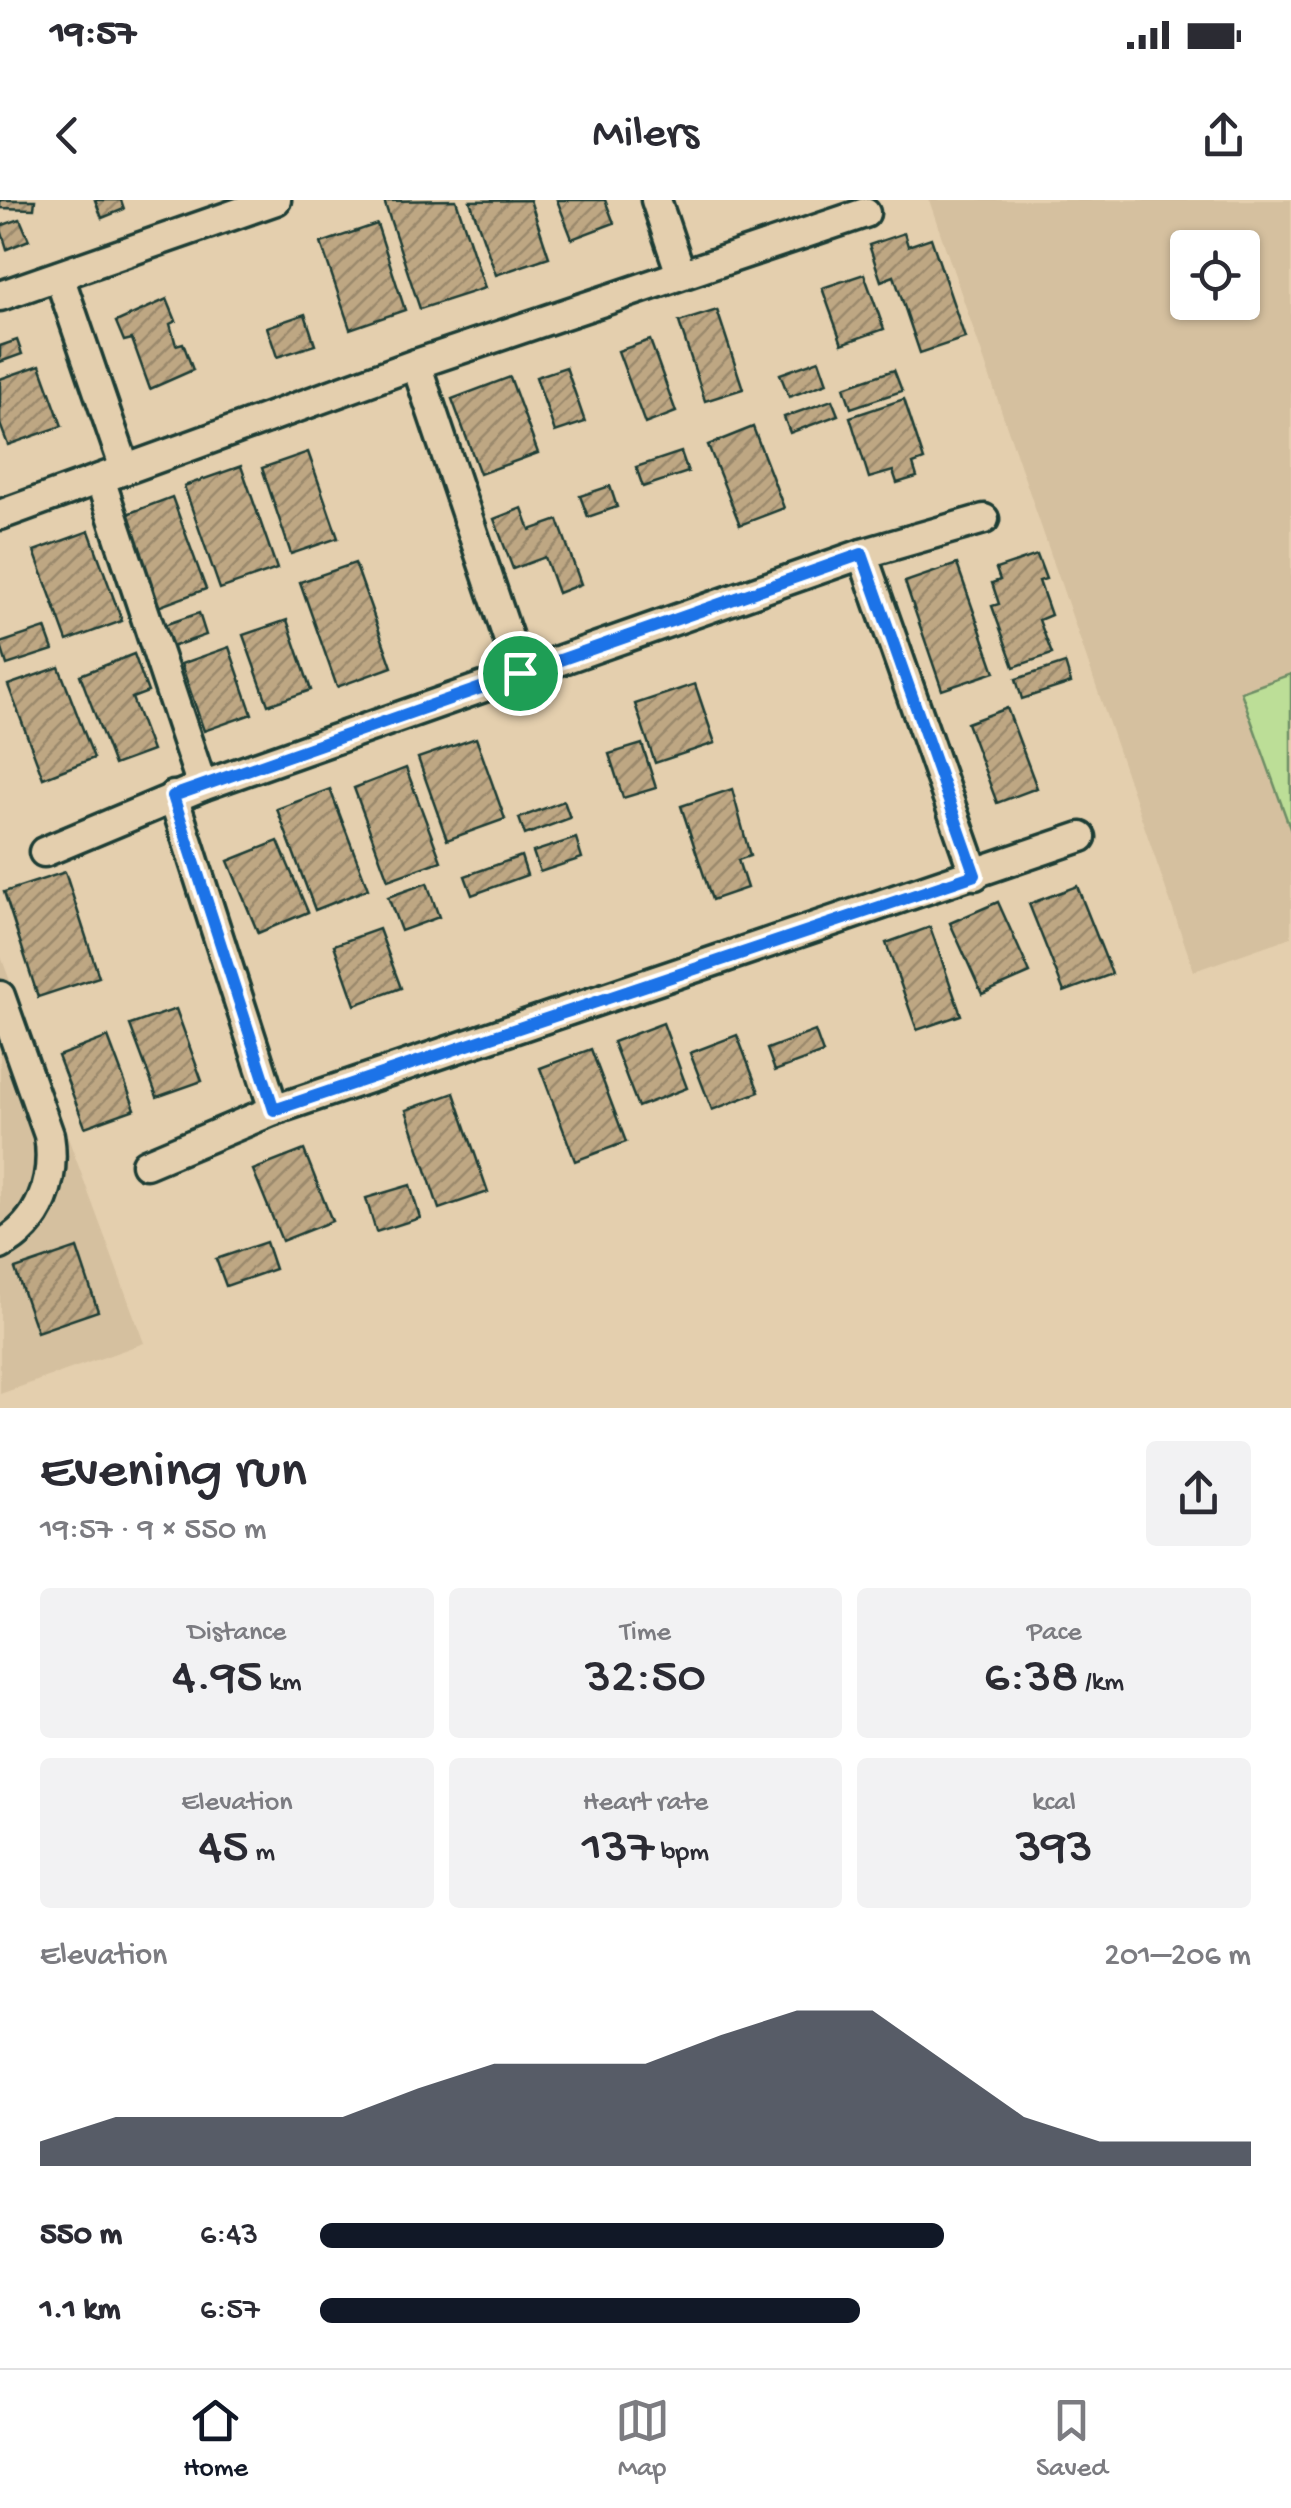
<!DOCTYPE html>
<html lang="en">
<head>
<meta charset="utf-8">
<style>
	body { margin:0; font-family:"Gochi Hand",sans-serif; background:#f2f2f3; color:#2b2b33; height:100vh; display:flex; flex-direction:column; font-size:38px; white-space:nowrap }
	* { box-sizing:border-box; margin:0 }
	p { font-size:32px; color:#7c7c81 }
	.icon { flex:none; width:55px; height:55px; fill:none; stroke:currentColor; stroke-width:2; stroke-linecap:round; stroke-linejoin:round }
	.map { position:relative; height:1208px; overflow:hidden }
	.drawer { display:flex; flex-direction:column; background:#fff; flex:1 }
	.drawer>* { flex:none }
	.controls { position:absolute; left:1170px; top:30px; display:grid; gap:20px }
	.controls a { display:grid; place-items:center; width:90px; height:90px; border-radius:10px; background:#fff; box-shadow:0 2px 8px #0004; font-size:50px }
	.pin { position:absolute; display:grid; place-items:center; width:85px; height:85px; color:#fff; margin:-42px; border:5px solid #fff; border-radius:50%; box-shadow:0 2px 10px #0007 }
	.round { display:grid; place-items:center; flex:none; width:105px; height:105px; border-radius:10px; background:#f2f2f3 }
	.headline { display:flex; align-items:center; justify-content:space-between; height:170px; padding:0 40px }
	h1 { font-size:55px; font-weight:600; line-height:75px }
	.figures { display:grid; grid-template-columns:repeat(3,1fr); gap:15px; height:170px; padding:10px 40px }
	.figures div { display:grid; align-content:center; border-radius:10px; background:#f2f2f3; text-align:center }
	.figures b { font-size:50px; font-weight:600 }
	.figures small { font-size:28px; font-weight:400 }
	.figures p { font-size:28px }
	.chart { height:280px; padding:20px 40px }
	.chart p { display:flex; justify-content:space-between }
	.chart svg { width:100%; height:180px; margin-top:10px; fill:#111827; opacity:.7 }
	ul { padding:0 40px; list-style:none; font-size:32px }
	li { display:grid; grid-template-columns:160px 120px 1fr; align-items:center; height:75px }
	li i { height:25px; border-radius:12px; background:#111827 }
	.status { display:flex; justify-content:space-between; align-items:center; height:70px; padding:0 50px; background:#fff; direction:ltr }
	.status svg { height:28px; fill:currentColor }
	header { display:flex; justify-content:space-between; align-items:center; height:130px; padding:0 40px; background:#fff; font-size:45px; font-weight:600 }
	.menu { display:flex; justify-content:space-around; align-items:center; height:140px; border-top:2px solid #e1e1e2; background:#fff; font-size:28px; color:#7c7c81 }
	.menu a { display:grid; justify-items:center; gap:5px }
	.menu .on { color:#111827 }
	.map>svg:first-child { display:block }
	.built { fill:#d5c09f; fill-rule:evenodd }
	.grass { fill:#bcde97; stroke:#6e8e66; stroke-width:2.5 }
	.building { fill:url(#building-hatch); stroke:#1f3d34; stroke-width:2.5 }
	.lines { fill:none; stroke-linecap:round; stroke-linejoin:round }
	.minor-casing { stroke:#1f3d34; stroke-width:35 }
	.minor { stroke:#e4cfae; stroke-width:28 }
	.route-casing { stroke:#fff; stroke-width:20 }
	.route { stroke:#1a73e8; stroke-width:12 }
</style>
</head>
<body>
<div class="status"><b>19:57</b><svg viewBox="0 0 49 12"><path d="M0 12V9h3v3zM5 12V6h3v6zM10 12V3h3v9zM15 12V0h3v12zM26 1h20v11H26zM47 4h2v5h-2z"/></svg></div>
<header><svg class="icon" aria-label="back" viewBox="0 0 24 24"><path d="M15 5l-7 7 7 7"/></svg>Milers<svg class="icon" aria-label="share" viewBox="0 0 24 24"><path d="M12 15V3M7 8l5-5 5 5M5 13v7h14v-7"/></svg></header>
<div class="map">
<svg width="1291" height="1208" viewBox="0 0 1291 1208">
	<defs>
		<pattern id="building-hatch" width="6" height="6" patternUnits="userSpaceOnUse" patternTransform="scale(2.5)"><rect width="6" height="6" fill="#bea783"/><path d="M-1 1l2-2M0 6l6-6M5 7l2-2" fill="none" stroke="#9a896c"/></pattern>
	</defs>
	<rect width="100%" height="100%" fill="#e4cfae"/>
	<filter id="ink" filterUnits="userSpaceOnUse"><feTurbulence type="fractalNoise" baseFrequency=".01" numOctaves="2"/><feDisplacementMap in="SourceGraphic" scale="20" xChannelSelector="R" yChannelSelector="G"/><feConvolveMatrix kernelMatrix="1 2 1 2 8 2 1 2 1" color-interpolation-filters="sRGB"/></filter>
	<g filter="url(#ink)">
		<!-- built -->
		<g class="built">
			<path d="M929,0h362v737l-97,34zM1188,48h54v54h-54z"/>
			<path d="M0,754l144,389 -144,51z"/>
		</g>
		<!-- grass -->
		<path class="grass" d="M1291,474v157l-50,-139z"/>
		<!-- building -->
		<g class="building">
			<path d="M0,0h35l-1,9 -34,-1z"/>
			<path d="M95,0h26l3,9 -22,9z"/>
			<path d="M456,0l29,88 -65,21 -36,-108z"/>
			<path d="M530,0l19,57 -53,18 -26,-74z"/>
			<path d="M557,0h48l9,23 -42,16z"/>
			<path d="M20,19l9,21 -22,9 -7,-23z"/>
			<path d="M377,24l28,86 -55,19 -29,-86z"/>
			<path d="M904,33l4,13 23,-8 34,100 -45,15 -26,-77 -13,5 -12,-36z"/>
			<path d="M864,74l20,55 -42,15 -20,-56z"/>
			<path d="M167,99l9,22 -6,3 6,21 7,-2 10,27 -43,19 -18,-50 -8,2 -8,-19z"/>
			<path d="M717,110l26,79 -38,12 -26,-79z"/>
			<path d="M305,114l10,31 -38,12 -10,-30z"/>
			<path d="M17,140l5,14 -22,8v-16z"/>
			<path d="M650,140l26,72 -31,12 -27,-73z"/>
			<path d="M819,160l8,23 -38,14 -9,-23z"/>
			<path d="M40,165l22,61 -54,19 -8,-21v-45z"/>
			<path d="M566,167l19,55 -30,10 -19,-55z"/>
			<path d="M894,170l8,21 -51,17 -7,-21z"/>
			<path d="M510,177l28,76 -58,21 -28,-75z"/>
			<path d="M904,199l20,61 -11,4 4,13 -20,6 -4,-12 -24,7 -19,-61z"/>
			<path d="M832,200l6,15 -48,18 -6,-16z"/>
			<path d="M753,227l31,81 -44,17 -32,-80z"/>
			<path d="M308,252l30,86 -47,16 -29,-86z"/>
			<path d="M681,252l7,20 -45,15 -7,-20z"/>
			<path d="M241,266l36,103 -57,20 -36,-103z"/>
			<path d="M610,286l7,21 -29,10 -8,-21z"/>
			<path d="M172,297l34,92 -53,20 -34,-92z"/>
			<path d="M522,308l8,22 28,-10 23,64 -23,9 -13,-36 -32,12 -19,-50z"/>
			<path d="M89,331l33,90 -55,20 -33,-90z"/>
			<path d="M1037,355l9,24 -7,2 12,34 -12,5 13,34 -38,13 -22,-61 7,-2 -7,-21 8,-3 -4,-11z"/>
			<path d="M355,363l37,104 -55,20 -37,-105z"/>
			<path d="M957,364l38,108 -53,18 -37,-108z"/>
			<path d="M199,413l7,22 -37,13 -8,-22z"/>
			<path d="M287,420l24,70 -43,15 -25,-70z"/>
			<path d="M45,428l8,22 -46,15 -7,-22z"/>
			<path d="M229,447l23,67 -48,17 -23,-67z"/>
			<path d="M134,454l14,38 -16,6 20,53 -38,14 -34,-90z"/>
			<path d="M1065,463l6,20 -49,16 -6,-20z"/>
			<path d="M59,467l35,91 -51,20 -35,-93z"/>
			<path d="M695,484l20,59 -60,20 -20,-59z"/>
			<path d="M1007,508l30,80 -40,15 -30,-80z"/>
			<path d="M476,538l29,81 -58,21 -29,-82z"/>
			<path d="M642,544l14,44 -33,10 -14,-44z"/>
			<path d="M406,568l35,93 -53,19 -34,-92z"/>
			<path d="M330,589l38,100 -53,21 -38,-101z"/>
			<path d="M732,589l18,67 -12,4 9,28 -35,12 -31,-94z"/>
			<path d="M564,601l6,17 -45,17 -6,-17z"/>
			<path d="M576,638l6,20 -42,14 -7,-20z"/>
			<path d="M278,641l30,71 -50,21 -30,-72z"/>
			<path d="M521,656l6,19 -55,20 -7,-19z"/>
			<path d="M65,672l34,105 -61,20 -34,-105z"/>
			<path d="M427,683l12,34 -38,14 -13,-34z"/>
			<path d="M1077,686l35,88 -48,18 -35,-88z"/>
			<path d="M998,702l32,71 -48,21 -32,-71z"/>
			<path d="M930,727l31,88 -44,15 -31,-87z"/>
			<path d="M379,729l22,59 -46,17 -21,-60z"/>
			<path d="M176,809l26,72 -45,16 -27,-72z"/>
			<path d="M663,823l24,65 -49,19 -25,-65z"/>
			<path d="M815,831l8,22 -48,18 -8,-22z"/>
			<path d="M737,835l22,57 -47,18 -22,-57z"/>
			<path d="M108,837l27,72 -50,18 -27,-71z"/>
			<path d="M591,849l35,93 -51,19 -35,-93z"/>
			<path d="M454,893l34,99 -49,17 -33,-99z"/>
			<path d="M304,950l28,71 -50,20 -29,-71z"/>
			<path d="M410,985l10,33 -44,14 -10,-34z"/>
			<path d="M266,1042l9,27 -49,17 -10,-27z"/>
			<path d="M77,1048l21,63 -61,21 -22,-63z"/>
		</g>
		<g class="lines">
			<!-- minor casing -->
			<g class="minor-casing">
				<g id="minor">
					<path d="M656,0l25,74"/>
					<path d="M59,76l66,193"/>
					<path d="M0,96l276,-96"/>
					<path d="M416,164l104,309"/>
					<path d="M100,279l102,307"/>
					<path d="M0,315l416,-151 449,-151"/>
					<path d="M862,354l113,321"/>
					<path d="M173,596l101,314"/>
					<path d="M44,652l158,-66 660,-232 122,-35"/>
					<path d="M0,796l49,139c7,44 -8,89 -49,110"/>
					<path d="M146,964l128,-54 807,-273"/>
				</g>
			</g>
			<!-- minor -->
			<use href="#minor" class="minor"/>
		</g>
	</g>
	<g class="lines" filter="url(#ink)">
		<!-- route casing -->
		<g class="route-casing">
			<path id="route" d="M862,354l113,321 -701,235 -101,-314z"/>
		</g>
		<!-- route -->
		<use href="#route" class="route"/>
	</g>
</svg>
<div class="controls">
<a><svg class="icon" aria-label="locate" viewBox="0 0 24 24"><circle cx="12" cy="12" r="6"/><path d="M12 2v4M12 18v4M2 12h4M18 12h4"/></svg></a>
</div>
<div class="pin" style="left:520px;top:473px;background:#1e9e55"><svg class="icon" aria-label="arrive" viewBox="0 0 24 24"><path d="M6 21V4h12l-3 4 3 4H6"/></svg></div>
</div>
<section class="drawer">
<div class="headline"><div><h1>Evening run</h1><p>19:57 · 9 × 550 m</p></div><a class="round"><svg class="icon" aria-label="share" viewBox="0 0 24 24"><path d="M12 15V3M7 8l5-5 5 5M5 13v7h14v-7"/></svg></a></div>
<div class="figures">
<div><p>Distance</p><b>4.95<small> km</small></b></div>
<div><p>Time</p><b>32:50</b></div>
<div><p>Pace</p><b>6:38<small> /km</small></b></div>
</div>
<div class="figures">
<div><p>Elevation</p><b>45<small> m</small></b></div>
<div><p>Heart rate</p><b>137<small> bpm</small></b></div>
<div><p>kcal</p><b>393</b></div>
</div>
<div class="chart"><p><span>Elevation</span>201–206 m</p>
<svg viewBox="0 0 160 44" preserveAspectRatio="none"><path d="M0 44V38L10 32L20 32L30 32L40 32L50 25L60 19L70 19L80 19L90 12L100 6L110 6L120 19L130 32L140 38L150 38L160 38V44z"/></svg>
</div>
<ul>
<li><b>550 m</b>6:43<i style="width:67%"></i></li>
<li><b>1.1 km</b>6:57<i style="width:58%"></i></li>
</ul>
</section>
<nav class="menu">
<a class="on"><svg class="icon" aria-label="home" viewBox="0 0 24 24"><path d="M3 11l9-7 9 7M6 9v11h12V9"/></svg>Home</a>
<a><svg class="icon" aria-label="map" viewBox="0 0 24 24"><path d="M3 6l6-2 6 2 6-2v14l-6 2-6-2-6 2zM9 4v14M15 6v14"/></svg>Map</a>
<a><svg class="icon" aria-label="saved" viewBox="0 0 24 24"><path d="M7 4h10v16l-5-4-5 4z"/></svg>Saved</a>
</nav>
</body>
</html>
